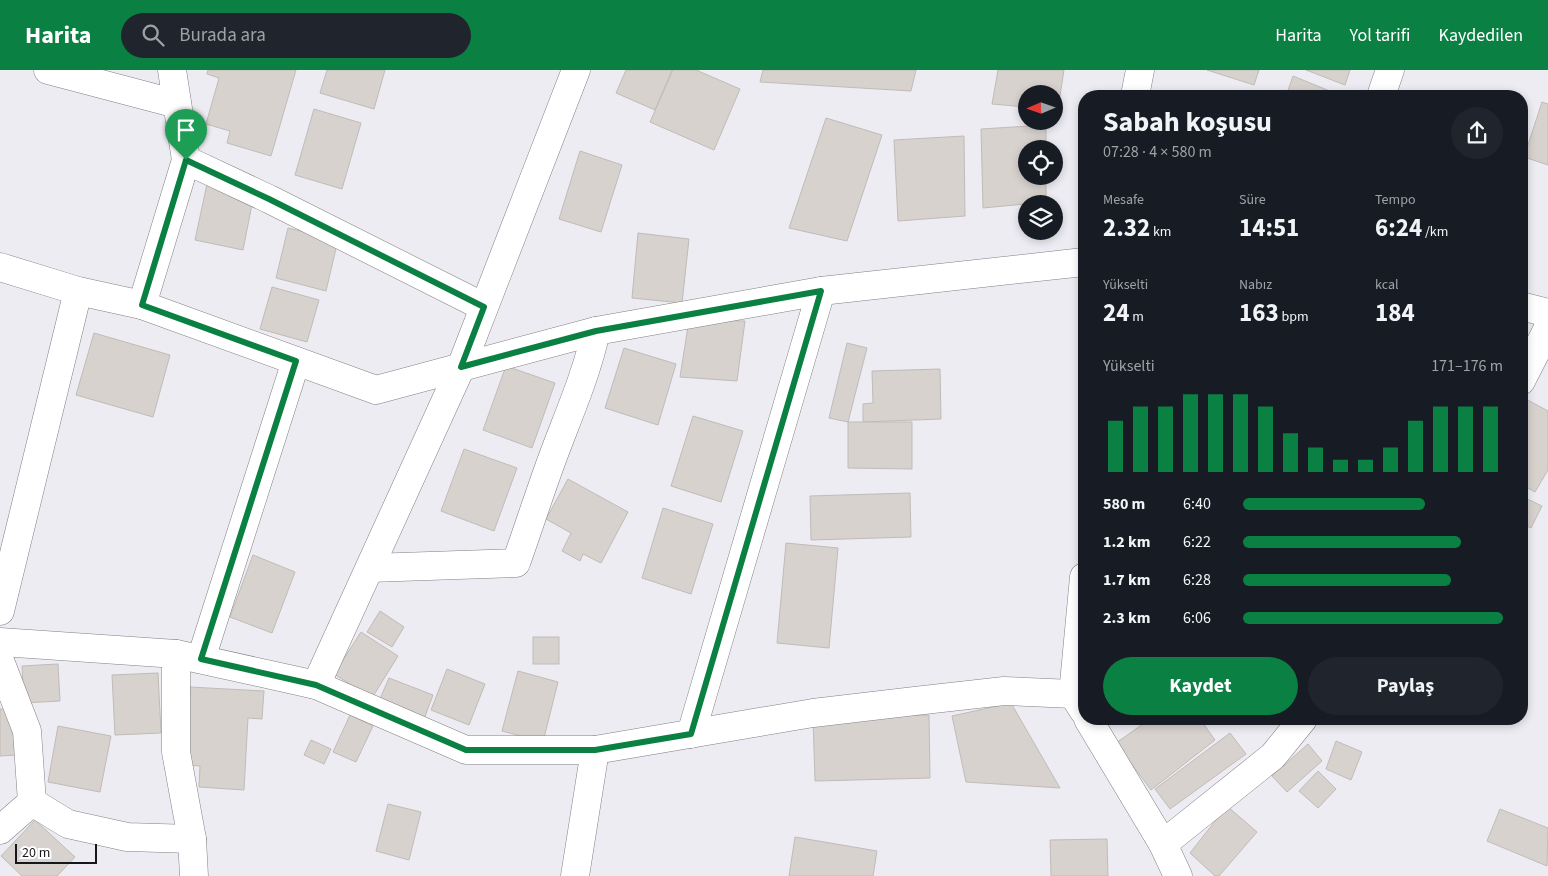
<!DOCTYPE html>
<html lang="tr">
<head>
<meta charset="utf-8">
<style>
	body { margin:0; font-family:"Source Sans 3",sans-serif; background:#20242c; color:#f1f3f6; height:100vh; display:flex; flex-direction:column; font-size:19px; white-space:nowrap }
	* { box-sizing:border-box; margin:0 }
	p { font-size:16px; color:#9ea1a6 }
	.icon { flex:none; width:28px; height:28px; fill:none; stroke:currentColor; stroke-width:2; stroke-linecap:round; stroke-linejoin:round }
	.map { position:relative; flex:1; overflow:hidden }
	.sheet { position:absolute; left:1078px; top:20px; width:450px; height:635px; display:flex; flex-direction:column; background:#171b24; border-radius:20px; box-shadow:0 2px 8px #0003 }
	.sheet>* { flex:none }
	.needle { width:32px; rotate:268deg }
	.tools { position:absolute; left:1018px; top:15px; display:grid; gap:10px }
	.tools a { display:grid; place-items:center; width:45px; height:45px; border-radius:50%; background:#171b24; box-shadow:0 2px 8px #0003; font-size:25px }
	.scale { position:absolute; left:15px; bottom:12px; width:82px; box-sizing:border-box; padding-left:5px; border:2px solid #161719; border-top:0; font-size:14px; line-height:18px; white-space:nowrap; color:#161719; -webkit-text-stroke:4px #fff; paint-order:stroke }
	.pin { position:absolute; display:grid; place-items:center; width:42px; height:42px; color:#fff; margin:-51px -21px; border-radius:50% 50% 50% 0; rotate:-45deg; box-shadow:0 0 5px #0007 }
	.pin .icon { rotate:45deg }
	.round { display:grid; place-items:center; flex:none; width:52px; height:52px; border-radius:26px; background:#20242c }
	.head { display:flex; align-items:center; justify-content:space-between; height:85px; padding:0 25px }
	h1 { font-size:28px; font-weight:700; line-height:38px }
	.stats { display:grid; grid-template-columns:repeat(3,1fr); gap:8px; height:85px; padding:5px 25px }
	.stats div { display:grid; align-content:center }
	.stats b { font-size:25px; font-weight:700 }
	.stats small { font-size:14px; font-weight:400 }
	.stats p { font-size:14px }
	.chart { height:140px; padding:10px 25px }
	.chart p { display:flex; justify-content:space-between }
	.chart svg { width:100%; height:90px; margin-top:5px; stroke:#0b8043; stroke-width:6 }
	.button { display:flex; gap:10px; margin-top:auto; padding:10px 25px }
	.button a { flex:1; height:58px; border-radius:30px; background:#0b8043; color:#fff; font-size:20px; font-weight:700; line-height:58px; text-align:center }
	.button a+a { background:#20242c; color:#f1f3f6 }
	ul { padding:0 25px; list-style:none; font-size:16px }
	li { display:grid; grid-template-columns:80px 60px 1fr; align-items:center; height:38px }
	li i { height:12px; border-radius:6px; background:#0b8043 }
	header { display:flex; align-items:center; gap:30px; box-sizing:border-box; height:70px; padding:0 25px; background:#0b8043; color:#fff }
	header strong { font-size:24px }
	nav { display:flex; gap:28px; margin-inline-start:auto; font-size:18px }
	.search { width:350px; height:45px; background:#20242c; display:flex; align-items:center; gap:12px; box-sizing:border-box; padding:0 18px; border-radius:28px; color:#9ea1a6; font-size:19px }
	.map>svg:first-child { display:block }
	.building { fill:#d8d2cf; stroke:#c1bbb8 }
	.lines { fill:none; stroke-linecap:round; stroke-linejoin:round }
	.minor-casing { stroke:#808186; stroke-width:29 }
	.minor { stroke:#fff; stroke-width:28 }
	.route-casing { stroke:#fff; stroke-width:10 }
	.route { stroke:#0b8043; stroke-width:6 }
</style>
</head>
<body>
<header>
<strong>Harita</strong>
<div class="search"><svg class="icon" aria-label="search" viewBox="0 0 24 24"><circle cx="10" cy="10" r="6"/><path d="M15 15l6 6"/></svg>Burada ara</div>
<nav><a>Harita</a><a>Yol tarifi</a><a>Kaydedilen</a></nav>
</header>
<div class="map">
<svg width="1548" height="806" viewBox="0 0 1548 806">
	<rect width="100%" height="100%" fill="#ececf2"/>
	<!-- building -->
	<g class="building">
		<path d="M208,0h88l-25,86 -44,-13 3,-12 -24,-7 13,-46 -12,-4z"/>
		<path d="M327,0h58l-11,39 -54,-16z"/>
		<path d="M626,0h46l-17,40 -39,-17z"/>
		<path d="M673,0h23l44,19 -26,61 -64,-28z"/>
		<path d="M763,0h153l-5,21 -151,-9z"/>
		<path d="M998,0h66l-6,39h-4v-15h-28v13l-34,-3z"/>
		<path d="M1207,0h52l-5,15z"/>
		<path d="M1306,0h44l-5,15z"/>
		<path d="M1293,6l49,20h-56z"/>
		<path d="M1542,32l6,2v61l-24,-8z"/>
		<path d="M314,39l47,14 -19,66 -47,-14z"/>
		<path d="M826,48l56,17 -35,106 -58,-13z"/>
		<path d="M1046,55v24h-20v27h20v26l-63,6 -2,-79z"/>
		<path d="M964,66l1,80 -67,5 -4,-81z"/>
		<path d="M580,81l42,14 -21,67 -42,-13z"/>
		<path d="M207,114l47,10 -11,56 -48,-10z"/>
		<path d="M288,158l50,12 -12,51 -50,-13z"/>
		<path d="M638,163l51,6 -7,64 -50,-5z"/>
		<path d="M272,217l47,13 -12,42 -47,-13z"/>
		<path d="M689,250l56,1 -8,60 -57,-4z"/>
		<path d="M94,263l76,22 -17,62 -77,-22z"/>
		<path d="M847,273l20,5 -19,74 -19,-4z"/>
		<path d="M624,278l52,16 -18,61 -53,-17z"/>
		<path d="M506,296l49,17 -23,65 -49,-18z"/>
		<path d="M940,299l1,50 -78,3v-18l10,-1 -1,-32z"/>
		<path d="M1524,328l24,13v59l-13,22 -14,-8v-82z"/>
		<path d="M693,346l50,15 -22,71 -50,-16z"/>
		<path d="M848,352h64v47l-64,-1z"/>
		<path d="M464,379l53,19 -23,63 -53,-20z"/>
		<path d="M568,409l60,33 -27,51 -18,-9 -3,7 -18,-10 9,-18 -25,-14z"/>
		<path d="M910,423l1,44 -100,3 -1,-44z"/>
		<path d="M1521,426l21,10 -11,22 -10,-5z"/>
		<path d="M663,438l50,16 -22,70 -49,-16z"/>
		<path d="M786,473l52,5 -9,100 -52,-5z"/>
		<path d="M253,485l42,17 -23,61 -42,-16z"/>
		<path d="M380,541l24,16 -12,20 -25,-15z"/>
		<path d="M361,562l37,24 -26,42 -38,-24z"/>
		<rect x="533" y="567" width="26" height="27"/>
		<path d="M58,594l2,37 -36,2 -2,-37z"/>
		<path d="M447,599l38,15 -16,41 -38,-15z"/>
		<path d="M518,601l40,11 -15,60 -41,-11z"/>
		<path d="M158,603l3,60 -46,2 -3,-60z"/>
		<path d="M389,608l44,17 -9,24 -45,-18z"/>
		<path d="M190,617l74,4 -2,28 -14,-1 -4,72 -45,-3 1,-21 -14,-1z"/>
		<path d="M1011,633l49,85 -94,-6 -14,-66z"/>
		<path d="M0,639h17l1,46 -18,1z"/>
		<path d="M350,645l23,11 -17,36 -23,-10z"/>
		<path d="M929,645l1,63 -115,3 -2,-63z"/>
		<path d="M1150,649h50l15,21 -64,50 -35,-47z"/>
		<path d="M58,656l53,10 -11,56 -52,-10z"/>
		<path d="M1230,663l16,21 -76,55 -15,-20z"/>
		<path d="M311,670l20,9 -7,15 -20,-9z"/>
		<path d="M1336,671l26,11 -11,28 -25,-11z"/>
		<path d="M1308,674l14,17 -35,31 -15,-16z"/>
		<path d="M1318,701l18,18 -18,19 -19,-17z"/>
		<path d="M388,734l33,8 -12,48 -33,-9z"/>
		<path d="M1227,736l30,26 -38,44h-4l-25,-23z"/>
		<path d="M1500,739l48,19 -1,38 -60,-25z"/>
		<path d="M35,750l40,37 -18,19h-35l-21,-20z"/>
		<path d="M795,767l82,14 -4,25h-84z"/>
		<path d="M1107,769l1,37h-57l-1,-36z"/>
	</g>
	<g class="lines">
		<!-- minor casing -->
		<g class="minor-casing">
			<g id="minor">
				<path d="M48,0l129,34"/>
				<path d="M1135,26l5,-26"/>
				<path d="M1381,26l9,-26"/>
				<path d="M186,90l83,39 215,108"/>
				<path d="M0,197l78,24 64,14 234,85 220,-59 225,-40 263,-29"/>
				<path d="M142,235l44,-145 -14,-90"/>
				<path d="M1521,236l27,7"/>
				<path d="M1521,311l27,-53"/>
				<path d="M370,498l146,-5c12,-34 23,-68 35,-101 16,-44 35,-85 45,-131"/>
				<path d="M0,541l78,-320"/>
				<path d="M0,572l176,12 140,31 150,65h129l218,-37 102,-12 89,-10 69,3"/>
				<path d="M176,584v98l16,87 2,37"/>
				<path d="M201,589l95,-298"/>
				<path d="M0,591l27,70 5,71"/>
				<path d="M316,615l145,-318 115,-297"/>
				<path d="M1083,640l-10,-16 11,-117"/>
				<path d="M1088,649l75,125 15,32"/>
				<path d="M691,664l130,-443"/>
				<path d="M0,760l32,-28 36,22 59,13 65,2"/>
				<path d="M1163,774l110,-88 30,-37"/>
				<path d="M575,806l20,-126"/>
			</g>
		</g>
		<!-- minor -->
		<use href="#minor" class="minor"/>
	</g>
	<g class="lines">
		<!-- route casing -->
		<g class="route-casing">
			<path id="route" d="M186,90l83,39 215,108 -23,60 135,-36 225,-40 -130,443 -96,16h-129l-150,-65 -115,-26 95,-298 -154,-56z"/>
		</g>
		<!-- route -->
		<use href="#route" class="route"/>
	</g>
</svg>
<div class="tools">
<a><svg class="needle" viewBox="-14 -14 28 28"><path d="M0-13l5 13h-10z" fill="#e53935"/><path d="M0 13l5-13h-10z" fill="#9ea1a6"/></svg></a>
<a><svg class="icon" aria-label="locate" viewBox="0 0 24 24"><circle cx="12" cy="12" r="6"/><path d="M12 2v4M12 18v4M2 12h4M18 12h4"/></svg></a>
<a><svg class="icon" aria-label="layers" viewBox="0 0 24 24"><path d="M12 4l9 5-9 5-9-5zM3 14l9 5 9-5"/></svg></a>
</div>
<div class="scale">20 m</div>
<div class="pin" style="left:186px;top:90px;background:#1e9e55"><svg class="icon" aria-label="arrive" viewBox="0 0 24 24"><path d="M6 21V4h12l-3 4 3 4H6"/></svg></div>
<section class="sheet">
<div class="head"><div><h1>Sabah koşusu</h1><p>07:28 · 4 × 580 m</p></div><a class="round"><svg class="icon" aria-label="share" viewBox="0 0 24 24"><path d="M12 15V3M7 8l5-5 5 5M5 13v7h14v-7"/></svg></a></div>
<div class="stats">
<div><p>Mesafe</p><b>2.32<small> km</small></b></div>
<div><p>Süre</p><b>14:51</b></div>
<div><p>Tempo</p><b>6:24<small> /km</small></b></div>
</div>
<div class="stats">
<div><p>Yükselti</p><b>24<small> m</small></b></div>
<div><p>Nabız</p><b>163<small> bpm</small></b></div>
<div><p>kcal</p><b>184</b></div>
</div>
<div class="chart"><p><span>Yükselti</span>171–176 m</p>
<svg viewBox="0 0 160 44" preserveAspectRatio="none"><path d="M5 44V19M15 44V12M25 44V12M35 44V6M45 44V6M55 44V6M65 44V12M75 44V25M85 44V32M95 44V38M105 44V38M115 44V32M125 44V19M135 44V12M145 44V12M155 44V12"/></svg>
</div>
<ul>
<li><b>580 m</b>6:40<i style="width:70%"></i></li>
<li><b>1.2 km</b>6:22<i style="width:84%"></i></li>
<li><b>1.7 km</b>6:28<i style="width:80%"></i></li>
<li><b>2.3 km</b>6:06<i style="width:100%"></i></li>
</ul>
<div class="button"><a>Kaydet</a><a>Paylaş</a></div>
</section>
</div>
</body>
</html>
